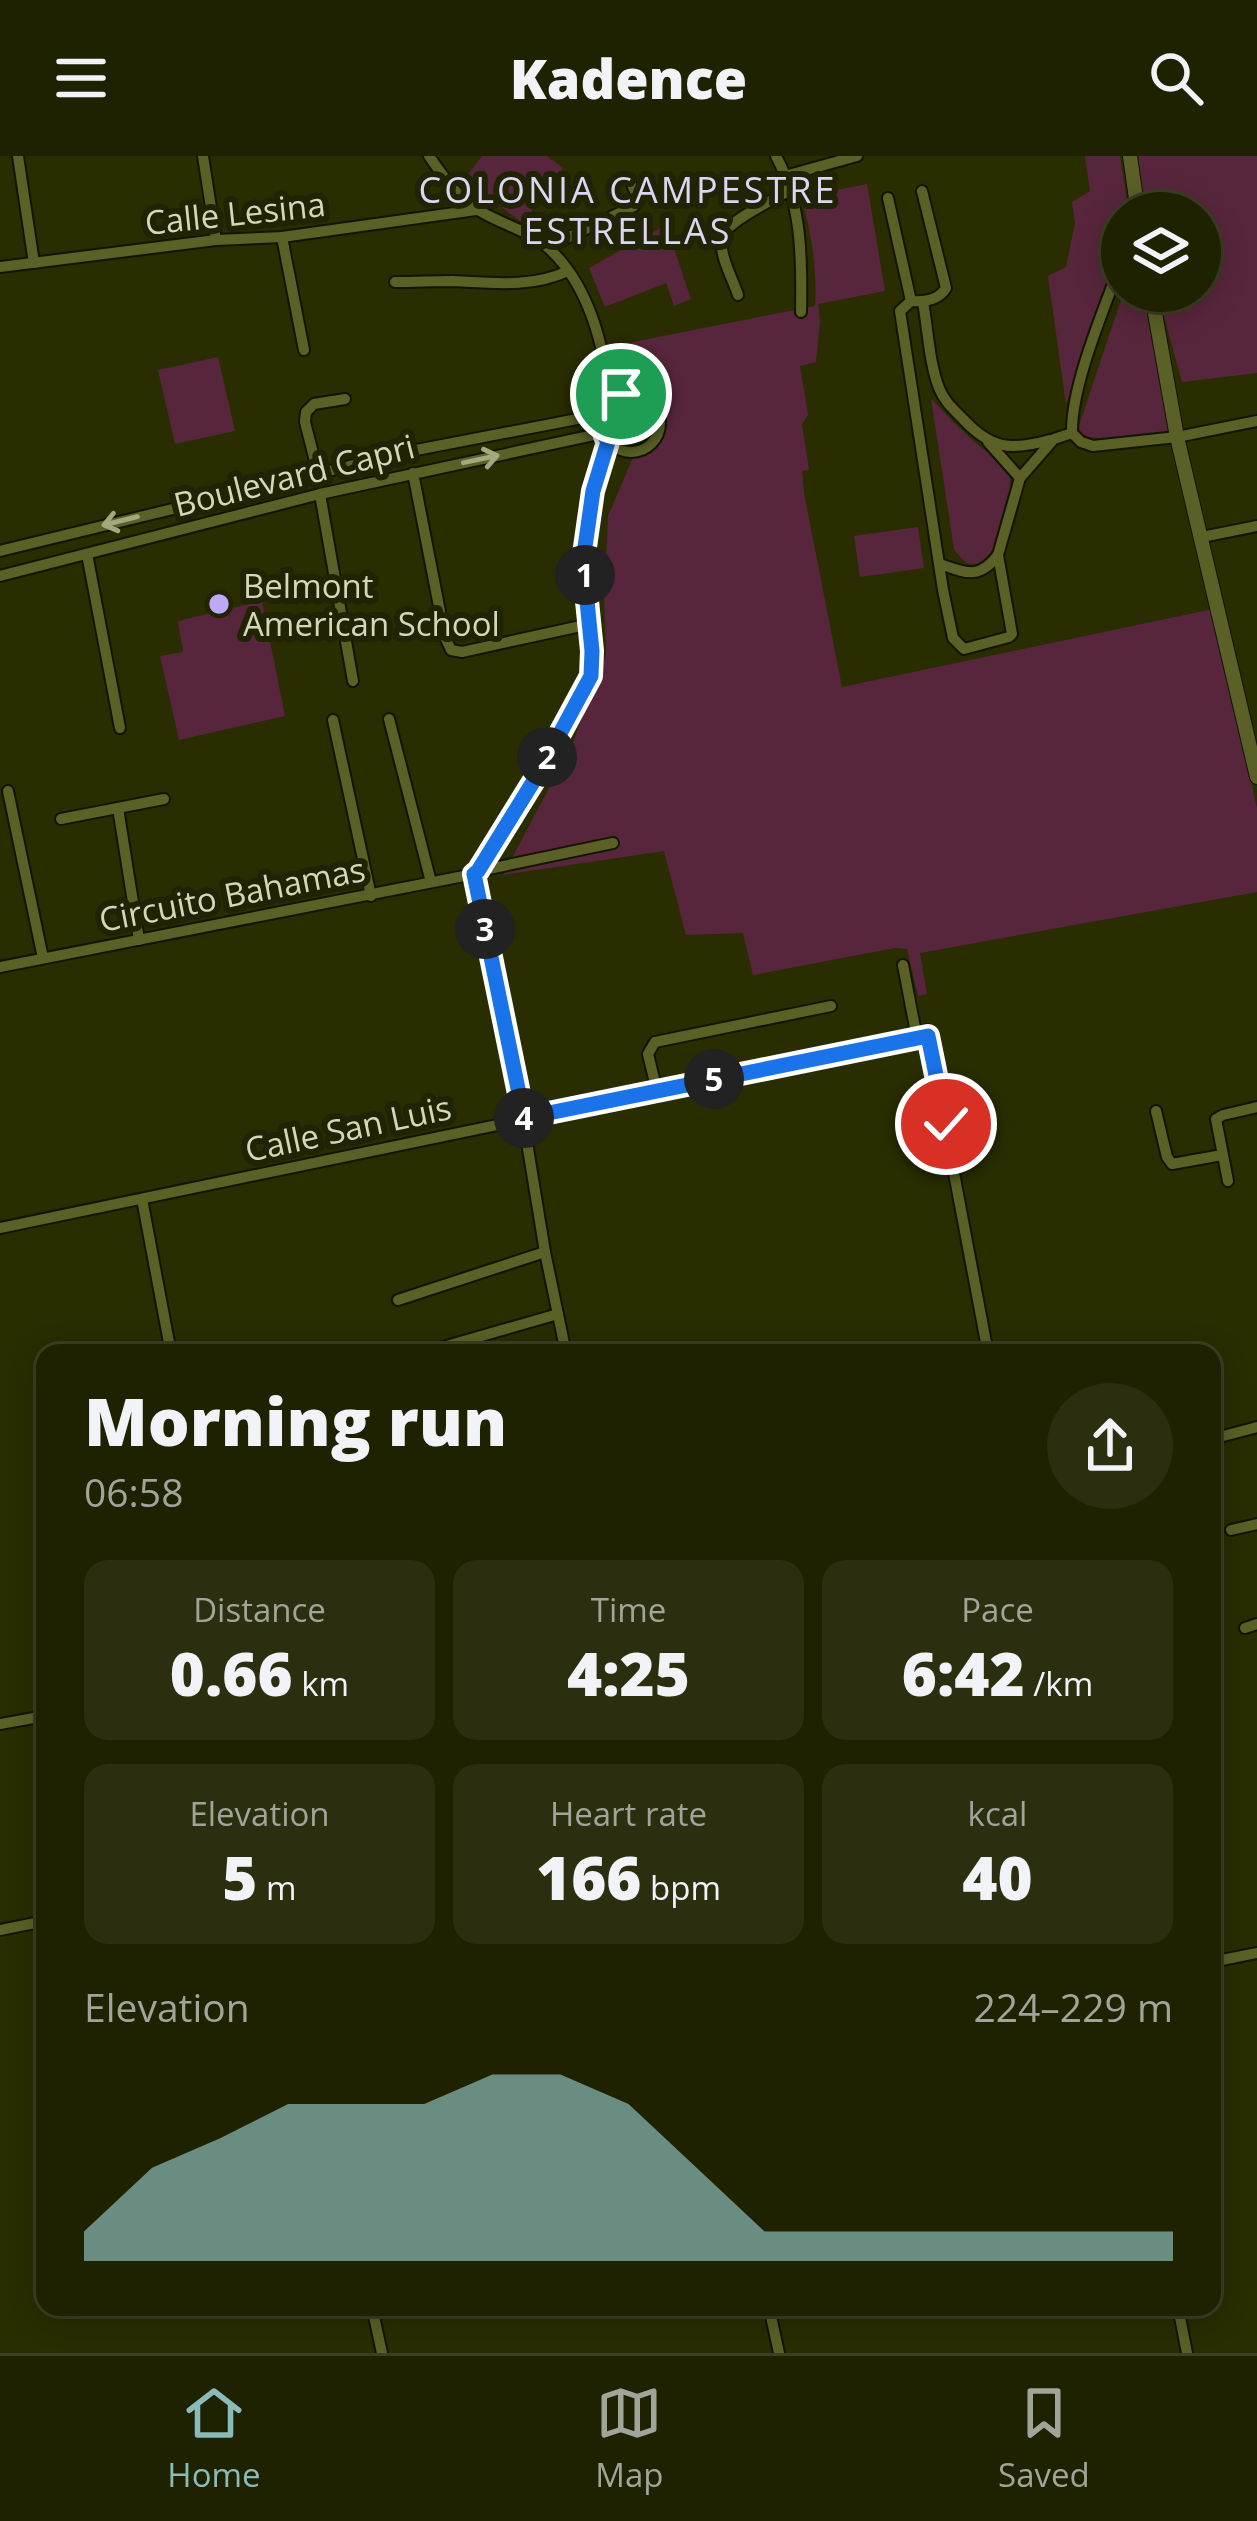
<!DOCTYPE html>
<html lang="en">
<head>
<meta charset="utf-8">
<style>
	body { margin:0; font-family:"Open Sans",sans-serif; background:#2c2f0f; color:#f1f3f6; height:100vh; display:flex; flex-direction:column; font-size:45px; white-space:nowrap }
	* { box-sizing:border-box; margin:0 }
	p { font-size:39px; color:#a1a499 }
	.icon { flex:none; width:66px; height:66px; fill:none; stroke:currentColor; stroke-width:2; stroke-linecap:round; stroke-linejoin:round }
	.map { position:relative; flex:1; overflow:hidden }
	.side { position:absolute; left:36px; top:1188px; width:1185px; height:972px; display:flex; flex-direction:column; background:#1f2200; border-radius:24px; box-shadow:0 6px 30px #0003,0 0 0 3px #3c3f22 }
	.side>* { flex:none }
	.tools { position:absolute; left:1101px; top:36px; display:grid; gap:24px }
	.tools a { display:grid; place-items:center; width:120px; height:120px; border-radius:50%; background:#1f2200; box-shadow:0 6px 30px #0003,0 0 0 3px #3c3f22; font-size:60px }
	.pin { position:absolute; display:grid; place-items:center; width:102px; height:102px; color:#fff; margin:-51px; border:6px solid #fff; border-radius:50%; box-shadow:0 3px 12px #0007 }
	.km { position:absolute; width:60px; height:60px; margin:-30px; border-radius:50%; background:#222; color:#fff; font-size:33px; line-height:60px; text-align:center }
	.round { display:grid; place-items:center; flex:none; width:126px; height:126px; border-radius:63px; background:#2c2f0f }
	.headline { display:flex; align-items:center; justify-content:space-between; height:204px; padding:0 48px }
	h1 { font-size:66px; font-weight:800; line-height:90px }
	.figures { display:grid; grid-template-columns:repeat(3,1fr); gap:18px; height:204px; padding:12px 48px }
	.figures div { display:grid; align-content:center; border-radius:24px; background:#2c2f0f; text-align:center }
	.figures b { font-size:60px; font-weight:800 }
	.figures small { font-size:33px; font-weight:400 }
	.figures p { font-size:33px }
	.chart { height:336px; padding:24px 48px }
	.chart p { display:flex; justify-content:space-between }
	.chart svg { width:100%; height:216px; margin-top:12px; fill:#8bbbb9; opacity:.7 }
	header { display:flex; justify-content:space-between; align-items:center; height:156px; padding:0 48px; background:#1f2200; font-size:54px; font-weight:800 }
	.dock { display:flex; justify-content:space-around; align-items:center; height:168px; border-top:3px solid #3c3f22; background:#1f2200; font-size:33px; color:#a1a499 }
	.dock a { display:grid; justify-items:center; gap:6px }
	.dock .active { color:#8bbbb9 }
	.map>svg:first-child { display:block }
	.green { fill:#58263c }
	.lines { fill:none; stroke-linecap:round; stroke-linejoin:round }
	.minor-casing { stroke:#121500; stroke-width:14 }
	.tertiary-casing { stroke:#121500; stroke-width:16 }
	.minor { stroke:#5a6026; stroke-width:10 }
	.tertiary { stroke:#5a6026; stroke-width:14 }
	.oneway { stroke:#a3a87f }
	.route-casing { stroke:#fff; stroke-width:24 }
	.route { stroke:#1a73e8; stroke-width:15 }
	.poi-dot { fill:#bcaaf6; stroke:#202304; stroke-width:4.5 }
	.labels { text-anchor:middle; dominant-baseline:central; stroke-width:12; stroke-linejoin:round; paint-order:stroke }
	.street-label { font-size:33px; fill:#d3d8ba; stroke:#202304 }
	.poi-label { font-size:33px; fill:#d3d8ba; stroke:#202304; text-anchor:start }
	.neighbourhood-label { font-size:36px; letter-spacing:3px; fill:#dcd6f3; stroke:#202304 }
</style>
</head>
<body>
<header><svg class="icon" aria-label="menu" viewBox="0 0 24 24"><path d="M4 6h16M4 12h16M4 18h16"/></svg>Kadence<svg class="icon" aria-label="search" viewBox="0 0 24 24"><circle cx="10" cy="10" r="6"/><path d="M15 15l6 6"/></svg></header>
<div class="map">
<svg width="1257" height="2197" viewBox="0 0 1257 2197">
	<rect width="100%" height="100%" fill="#292d00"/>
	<!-- green -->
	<g class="green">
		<path d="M482,0h65l16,12 -40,55 -59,-43z"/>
		<path d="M1085,0h35l9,57h-7v33l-56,158 -18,-128 18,-9 9,-44 -3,-21 18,-11z"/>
		<path d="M1131,0h126v217l-75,9 -25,-91h43v-78h-62z"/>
		<path d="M867,28l18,107 -67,13 2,17 -4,41 -16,4 8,49 -6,10 7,45 -7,1 2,22 38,194 371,-78 44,199v84l-337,61 7,41 -9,2 -11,-47 -12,-1 -142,27 -10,-42 -57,2 -22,-84 -161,24 69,-130 34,-90 -3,-90 3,-7 2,-42 27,-63c42,-13 30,-64 -14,-59l-13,-47 207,-41c2,-37 -3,-72 -14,-109z"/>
		<path d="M666,69l25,74 -17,7 -8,-23 -61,24 -16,-39z"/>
		<path d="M1124,135h21l30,139c-29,3 -68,15 -95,4l-1,-8z"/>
		<path d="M218,201l17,74 -60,13 -17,-74z"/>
		<path d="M931,243c18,18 36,38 56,53 9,6 16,6 21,17 8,21 -9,104 -41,94 -4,-2 -11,-11 -13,-14z"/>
		<path d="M918,371l6,41 -64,9 -6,-41z"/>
		<path d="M262,445l23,115 -106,24 -19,-84 23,-4 -5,-31z"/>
	</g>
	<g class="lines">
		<!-- minor casing -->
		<g class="minor-casing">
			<g id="minor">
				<path d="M18,0l16,107"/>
				<path d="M203,0l13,84"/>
				<path d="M429,0c14,20 29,43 51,55 21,13 47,19 66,35 44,37 56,100 67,153"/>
				<path d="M776,0c26,48 26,103 25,156"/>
				<path d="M785,20l72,-20"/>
				<path d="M922,35l24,97c-7,12 -22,14 -35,13l-11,10 43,279 10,48 11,11 45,-12 3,-3 -14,-79 22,-77 34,-39 18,-6"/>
				<path d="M888,42l23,103"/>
				<path d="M282,81l22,113"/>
				<path d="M548,91l86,-41 5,-7 -6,-12"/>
				<path d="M1122,104c-17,47 -51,125 -50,173l9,9 12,4 84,-9 80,-16"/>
				<path d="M0,111l216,-27 66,-3 194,-27"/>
				<path d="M395,126c19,0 39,-1 58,-1 39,2 79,7 115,-10"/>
				<path d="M738,139c-5,-16 -21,-43 -15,-59 4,-15 52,-37 67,-46"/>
				<path d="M923,146c5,28 6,60 16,86 5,13 14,21 24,31 28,30 47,32 87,21"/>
				<circle cx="631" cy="267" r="29"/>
				<path d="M988,286l32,36"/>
				<path d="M318,317l-13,-51 1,-10 8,-8 31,-5"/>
				<path d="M413,317l32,164 6,13 11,2 128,-28"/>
				<path d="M320,338l33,187"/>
				<path d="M1202,381l55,-11"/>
				<path d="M0,395l411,-100 192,-37"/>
				<path d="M87,398l33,174"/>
				<path d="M940,408c26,9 39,16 58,-9"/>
				<path d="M0,420l320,-82 283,-61"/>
				<path d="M389,563l42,163"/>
				<path d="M333,564l38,176"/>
				<path d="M8,635l35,167"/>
				<path d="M118,652l21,132"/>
				<path d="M61,663l103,-20"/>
				<path d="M479,715l134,-28"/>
				<path d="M474,718l49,244 22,134 21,101"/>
				<path d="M474,718l5,-3 59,-97 53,-98 1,-25 -9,-90 10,-70 15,-49"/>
				<path d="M0,811l474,-93"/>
				<path d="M927,874l61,323"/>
				<path d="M657,935l-9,-37 7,-12 176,-36"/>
				<path d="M1156,955l11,46 5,7 50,-9"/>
				<path d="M1228,1025l-12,-62 7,-4 34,-8"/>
				<path d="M142,1043l29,154"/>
				<path d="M0,1072l917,-190 -14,-73"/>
				<path d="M398,1144l147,-48"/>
				<path d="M422,1197l136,-39"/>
				<path d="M1212,1283l45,-12"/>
				<path d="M1231,1374l26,-6"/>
				<path d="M1245,1472l12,-4"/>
				<path d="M0,1568l45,-8"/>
				<path d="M0,1774l45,-9"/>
				<path d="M1212,1806l45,-9"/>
				<path d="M372,2151l10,46"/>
				<path d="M769,2151l10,46"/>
				<path d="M1178,2151l9,46"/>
			</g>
		</g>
		<!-- tertiary casing -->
		<g class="tertiary-casing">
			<g id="tertiary">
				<path d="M1130,0l8,57"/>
				<path d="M1151,135l26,146 80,340"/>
			</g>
		</g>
		<!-- minor -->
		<use href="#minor" class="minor"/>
		<!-- tertiary -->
		<use href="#tertiary" class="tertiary"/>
	</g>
	<!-- one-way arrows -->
	<defs><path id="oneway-shaft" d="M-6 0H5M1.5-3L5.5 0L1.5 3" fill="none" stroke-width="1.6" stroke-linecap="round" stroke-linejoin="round" transform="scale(3)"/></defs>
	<g class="oneway">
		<use href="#oneway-shaft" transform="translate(481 303) rotate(-12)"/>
		<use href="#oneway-shaft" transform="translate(120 365) rotate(166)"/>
	</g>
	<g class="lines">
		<!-- route casing -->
		<g class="route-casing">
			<path id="route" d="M621,238c-19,11 -24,29 -13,48l-15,49 -10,70 9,90 -1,25 -53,98 -60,97 -4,3 50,244 404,-82 18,88"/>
		</g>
		<!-- route -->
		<use href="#route" class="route"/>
	</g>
	<!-- markers -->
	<circle class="poi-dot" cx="219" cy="448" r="12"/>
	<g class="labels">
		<!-- street labels -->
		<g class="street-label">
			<text transform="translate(235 57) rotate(-6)">Calle Lesina</text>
			<text transform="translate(294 319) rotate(-14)">Boulevard Capri</text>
			<text transform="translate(232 738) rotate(-11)">Circuito Bahamas</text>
			<text transform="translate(348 972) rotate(-12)">Calle San Luis</text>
		</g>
		<!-- poi labels -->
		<g class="poi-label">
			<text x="243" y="429">Belmont<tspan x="243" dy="38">American School</tspan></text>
		</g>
		<!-- neighbourhood labels -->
		<g class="neighbourhood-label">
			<text x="628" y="33">COLONIA CAMPESTRE<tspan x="628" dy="41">ESTRELLAS</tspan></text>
		</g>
	</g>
</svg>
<div class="tools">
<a><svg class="icon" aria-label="layers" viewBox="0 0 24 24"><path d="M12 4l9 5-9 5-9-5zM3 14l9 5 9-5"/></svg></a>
</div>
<div class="pin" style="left:621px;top:238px;background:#1e9e55"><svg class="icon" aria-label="arrive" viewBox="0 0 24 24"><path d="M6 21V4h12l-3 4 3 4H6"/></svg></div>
<div class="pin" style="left:946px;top:968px;background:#d93025"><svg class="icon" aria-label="check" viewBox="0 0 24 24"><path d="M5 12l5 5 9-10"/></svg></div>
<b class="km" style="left:585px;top:419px">1</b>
<b class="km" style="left:547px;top:601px">2</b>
<b class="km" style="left:485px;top:773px">3</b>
<b class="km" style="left:524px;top:962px">4</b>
<b class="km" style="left:714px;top:923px">5</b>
<section class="side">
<div class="headline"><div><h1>Morning run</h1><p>06:58</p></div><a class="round"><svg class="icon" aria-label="share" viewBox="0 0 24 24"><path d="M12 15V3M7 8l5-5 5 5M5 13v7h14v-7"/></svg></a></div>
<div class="figures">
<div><p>Distance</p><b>0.66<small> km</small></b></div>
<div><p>Time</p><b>4:25</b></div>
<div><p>Pace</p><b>6:42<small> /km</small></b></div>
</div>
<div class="figures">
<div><p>Elevation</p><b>5<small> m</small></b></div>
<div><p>Heart rate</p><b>166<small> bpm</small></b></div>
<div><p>kcal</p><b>40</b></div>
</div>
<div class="chart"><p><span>Elevation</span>224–229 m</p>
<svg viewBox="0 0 160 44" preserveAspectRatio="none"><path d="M0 44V38L10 25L20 19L30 12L40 12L50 12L60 6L70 6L80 12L90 25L100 38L110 38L120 38L130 38L140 38L150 38L160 38V44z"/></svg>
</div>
</section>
</div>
<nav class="dock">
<a class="active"><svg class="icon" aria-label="home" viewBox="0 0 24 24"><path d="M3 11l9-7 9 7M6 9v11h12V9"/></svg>Home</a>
<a><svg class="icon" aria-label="map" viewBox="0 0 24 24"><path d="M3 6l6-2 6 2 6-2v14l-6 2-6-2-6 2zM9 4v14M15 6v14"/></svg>Map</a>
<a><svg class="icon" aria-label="saved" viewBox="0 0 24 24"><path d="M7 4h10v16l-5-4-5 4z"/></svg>Saved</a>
</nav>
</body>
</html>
